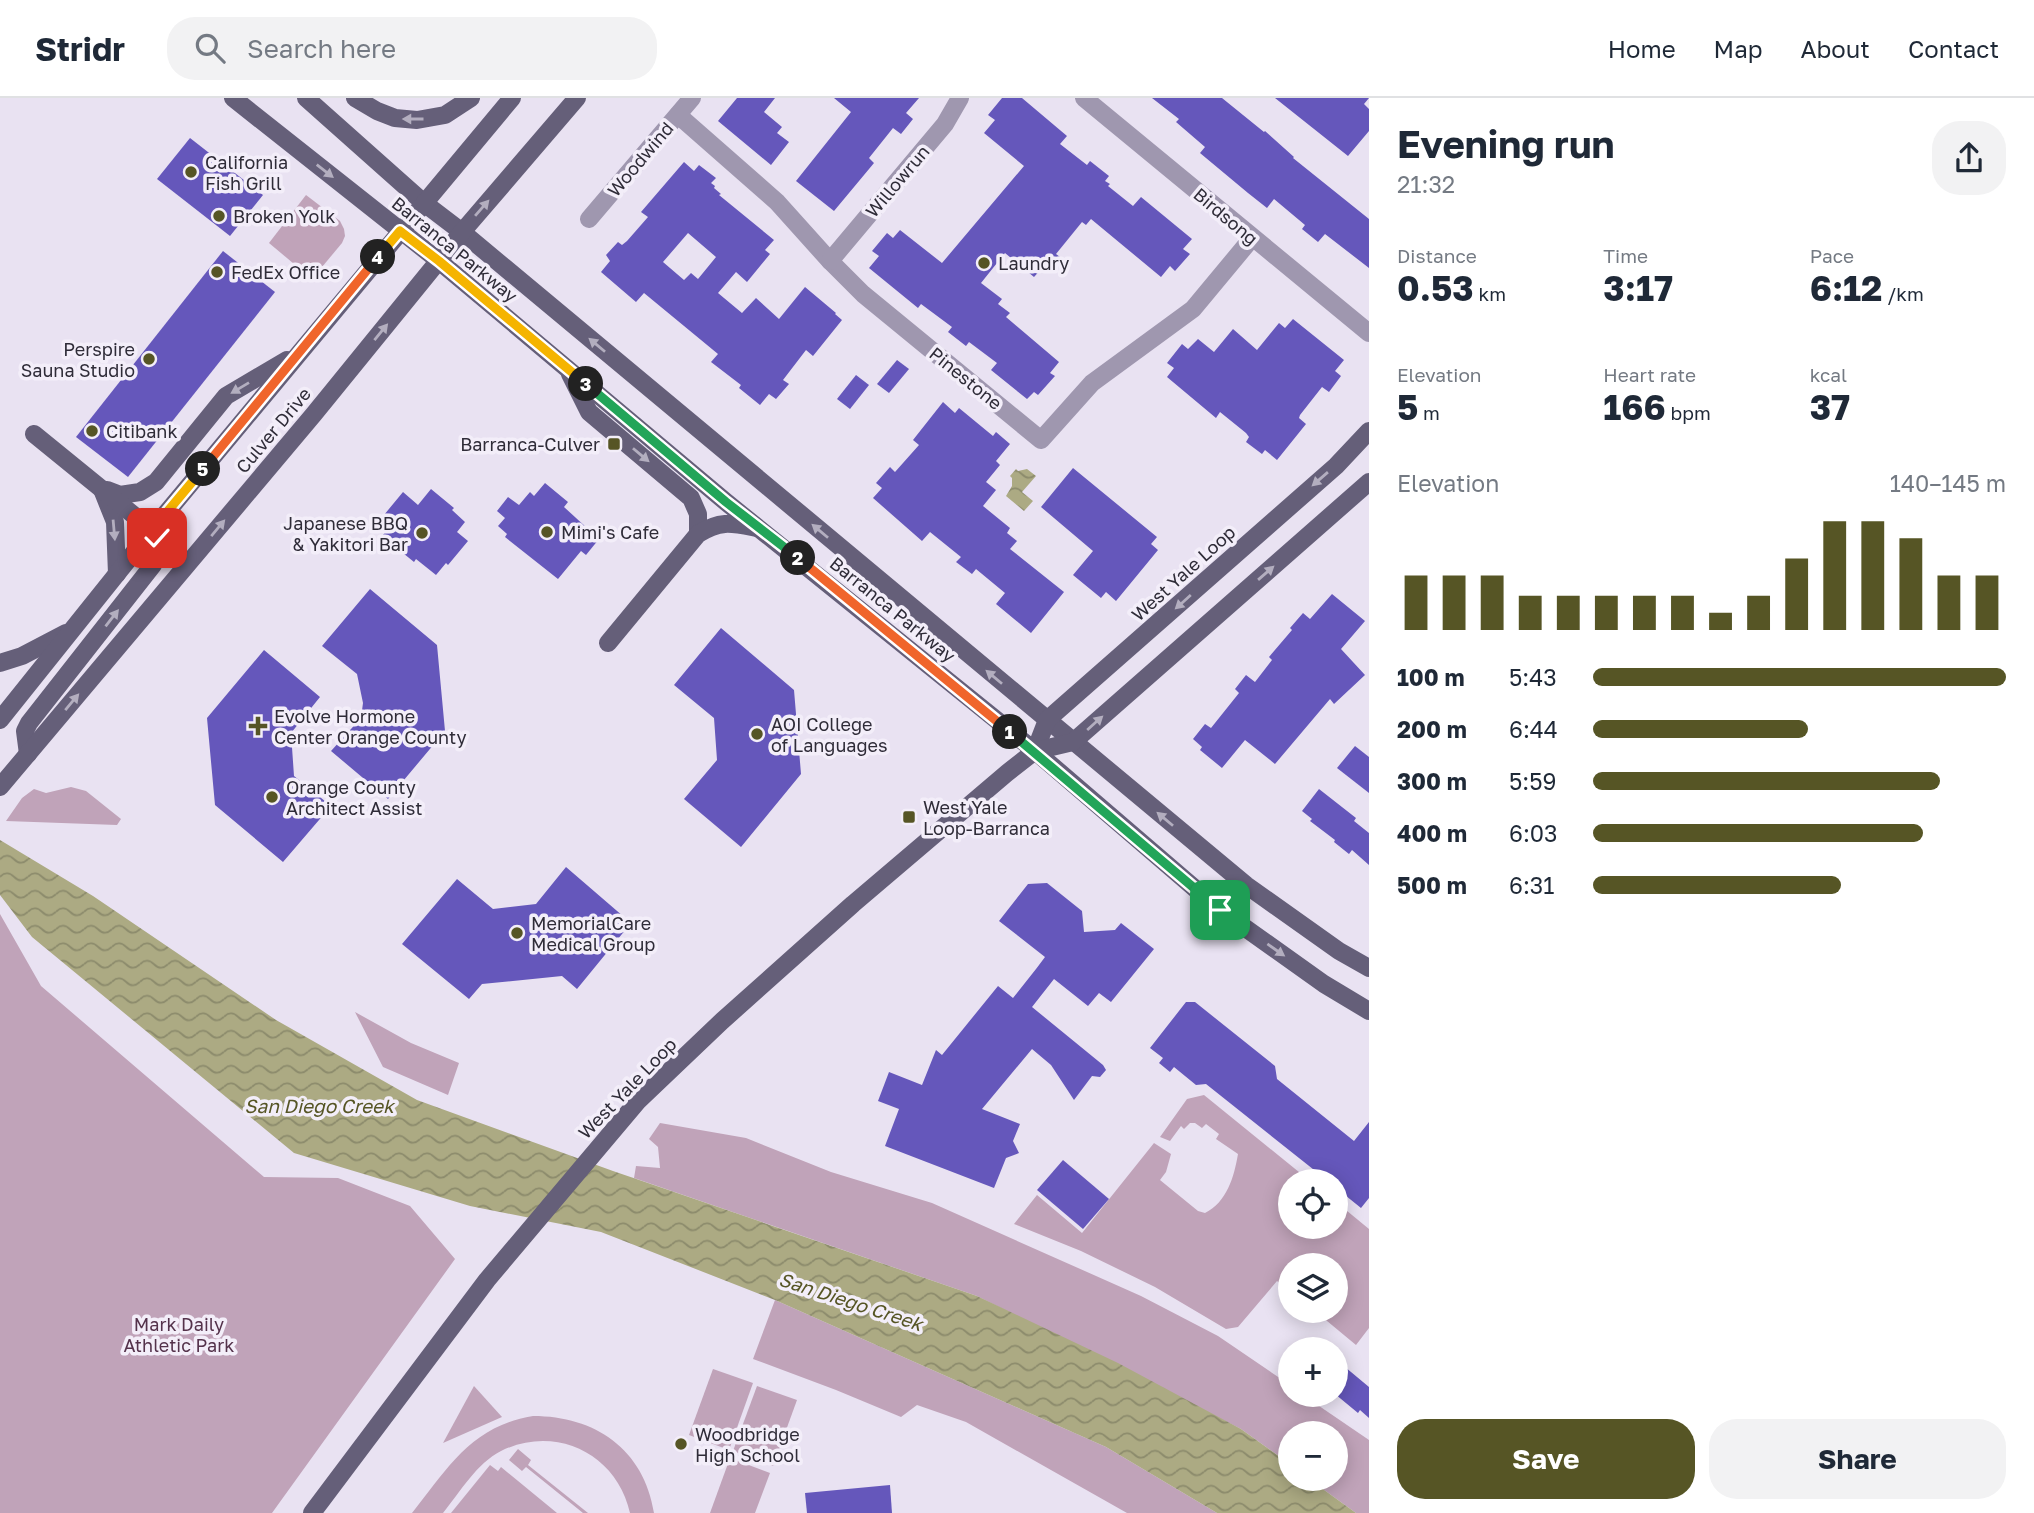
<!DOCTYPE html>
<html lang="en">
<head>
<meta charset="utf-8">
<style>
	body { margin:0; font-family:"Golos Text",sans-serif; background:#f2f2f3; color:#1f2937; height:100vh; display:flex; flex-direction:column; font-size:26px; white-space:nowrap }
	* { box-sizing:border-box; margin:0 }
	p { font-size:23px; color:#747a83 }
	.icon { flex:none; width:38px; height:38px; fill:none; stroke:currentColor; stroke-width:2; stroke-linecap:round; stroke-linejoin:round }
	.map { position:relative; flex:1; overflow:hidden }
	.panel { display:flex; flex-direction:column; background:#fff; width:665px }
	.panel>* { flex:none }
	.buttons { position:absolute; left:1278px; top:1071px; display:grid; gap:14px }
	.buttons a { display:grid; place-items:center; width:70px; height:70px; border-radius:50%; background:#fff; box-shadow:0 4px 18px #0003; font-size:35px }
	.pin { position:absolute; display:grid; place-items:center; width:60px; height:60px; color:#fff; margin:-30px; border-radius:14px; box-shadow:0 4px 10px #0006 }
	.km { position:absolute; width:35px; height:35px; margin:-18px; border-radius:50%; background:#222; color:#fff; font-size:19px; line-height:35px; text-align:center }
	.round { display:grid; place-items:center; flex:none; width:74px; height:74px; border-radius:28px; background:#f2f2f3 }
	.head { display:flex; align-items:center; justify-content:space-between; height:119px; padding:0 28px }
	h1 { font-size:38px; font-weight:700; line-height:52px }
	.metrics { display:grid; grid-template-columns:repeat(3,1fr); gap:10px; height:119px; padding:7px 28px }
	.metrics div { display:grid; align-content:center }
	.metrics b { font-size:35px; font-weight:700 }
	.metrics small { font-size:19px; font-weight:400 }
	.metrics p { font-size:19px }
	.chart { height:196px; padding:14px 28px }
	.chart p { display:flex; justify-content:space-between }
	.chart svg { width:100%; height:126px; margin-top:7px; stroke:#565525; stroke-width:6 }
	.primary-button { display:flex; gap:14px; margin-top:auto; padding:14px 28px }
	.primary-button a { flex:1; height:80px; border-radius:28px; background:#565525; color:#fff; font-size:28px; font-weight:700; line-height:80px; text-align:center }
	.primary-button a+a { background:#f2f2f3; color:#1f2937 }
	ul { padding:0 28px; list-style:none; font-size:23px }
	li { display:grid; grid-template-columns:112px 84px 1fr; align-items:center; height:52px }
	li i { height:18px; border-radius:9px; background:#565525 }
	header { display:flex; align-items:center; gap:42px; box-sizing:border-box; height:98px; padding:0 35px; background:#fff; border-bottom:2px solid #e0e1e3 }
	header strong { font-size:33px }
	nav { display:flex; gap:38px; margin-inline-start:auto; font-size:24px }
	.search { width:490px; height:63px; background:#f2f2f3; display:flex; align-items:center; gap:18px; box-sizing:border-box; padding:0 24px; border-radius:28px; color:#747a83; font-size:26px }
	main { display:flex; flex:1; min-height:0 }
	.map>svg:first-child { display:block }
	.green { fill:#c0a3b9 }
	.water { fill:url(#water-waves) }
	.building { fill:#6557bb; fill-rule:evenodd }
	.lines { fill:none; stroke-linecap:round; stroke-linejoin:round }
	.minor { stroke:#9f97af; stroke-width:18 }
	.major { stroke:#655f79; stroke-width:18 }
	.oneway { fill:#b3aebf }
	.split-1-casing { stroke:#fff; stroke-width:14 }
	.split-2-casing { stroke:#fff; stroke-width:14 }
	.split-3-casing { stroke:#fff; stroke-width:14 }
	.split-4-casing { stroke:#fff; stroke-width:14 }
	.split-5-casing { stroke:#fff; stroke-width:14 }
	.split-6-casing { stroke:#fff; stroke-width:14 }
	.split-1 { stroke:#22a559; stroke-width:9 }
	.split-2 { stroke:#f0652b; stroke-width:9 }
	.split-3 { stroke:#22a559; stroke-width:9 }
	.split-4 { stroke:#f5b400; stroke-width:9 }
	.split-5 { stroke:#f0652b; stroke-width:9 }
	.split-6 { stroke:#f5b400; stroke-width:9 }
	.poi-dot { fill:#565525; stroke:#f3eef9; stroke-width:2.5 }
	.labels { text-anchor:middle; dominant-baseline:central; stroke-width:7; stroke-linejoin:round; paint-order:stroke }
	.street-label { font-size:18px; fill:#2f2c38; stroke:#f3eef9 }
	.poi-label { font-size:18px; fill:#2f2c38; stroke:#f3eef9; text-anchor:start }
	.park-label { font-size:18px; fill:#54324b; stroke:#f3eef9 }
	.water-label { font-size:19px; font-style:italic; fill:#565525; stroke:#f3eef9 }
</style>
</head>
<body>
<header>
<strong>Stridr</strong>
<div class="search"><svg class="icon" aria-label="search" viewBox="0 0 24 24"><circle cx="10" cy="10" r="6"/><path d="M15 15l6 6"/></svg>Search here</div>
<nav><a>Home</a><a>Map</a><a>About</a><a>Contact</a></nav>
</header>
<main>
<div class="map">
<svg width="1369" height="1415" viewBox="0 0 1369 1415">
	<defs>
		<pattern id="water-waves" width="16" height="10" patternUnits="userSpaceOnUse" patternTransform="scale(1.75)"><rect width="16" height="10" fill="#acaa83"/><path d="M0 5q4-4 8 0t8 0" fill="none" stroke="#8c8b6c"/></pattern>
	</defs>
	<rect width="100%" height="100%" fill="#e9e2f2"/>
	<!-- green -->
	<g class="green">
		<path d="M306,97l34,26 4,8 1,7 -3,7 -30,36 -43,-36z"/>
		<path d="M71,689l15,4 35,28 -4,6 -111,-4 16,-23 12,-9 12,4z"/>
		<path d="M0,816l41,72 223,191 74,1 72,28 45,53 -183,254h-272z"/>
		<path d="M355,914l56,31 48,20 -11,32 -65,-28z"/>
		<path d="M1204,997l106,86h-20v46h45v-26l34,28v99l-13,17 -41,-34h20v-46h-45v26l-13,-10 -39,46 -12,2 -71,-42 -74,-36 -67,-27 23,-29 45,38 72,-90 17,11 -5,18 -6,8 38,31 7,2c22,-11 29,-36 33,-59l-22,-15 3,-5 -13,-10 -4,4 -7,-5h-5l-6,6 -3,-3 -11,15 -10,-4 27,-38z"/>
		<path d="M660,1025l86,15 85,34 101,31 209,93 77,40 72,49v10h13l66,45v73h-13l-47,-34h26v-46h-45v31l-49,-35 -264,-133 -343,-118 2,-12 24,2 -2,-21 -9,-8z"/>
		<path d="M775,1202l331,147 111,66h-90l-161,-91 -49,-17 -16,12 -65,-27 -83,-31z"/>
		<path d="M713,1271l40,14 -24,67 -40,-15z"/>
		<path d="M474,1288l28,31 -59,26z"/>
		<path d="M757,1288l40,14 -24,66 -40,-15z"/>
		<path d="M533,1318c62,0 111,33 121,97h-24c-13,-59 -74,-89 -129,-62 -24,12 -41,41 -58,62h-31c36,-45 59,-87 121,-97z"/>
		<path d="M518,1351l13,11 -3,5 60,48h-5l-57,-46 -4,4 -13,-11z"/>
		<path d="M730,1360l40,15 -15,40h-45z"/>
		<path d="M490,1367l8,6 3,-4 56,46h-106z"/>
	</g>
	<!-- water -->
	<g class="water">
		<path d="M1016,371l2,2 9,-2 9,7 -14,16 11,9 -9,10 -18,-15 6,-10v-8l-2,-2z"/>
		<path d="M0,742l93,56 183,124 141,80 196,71 364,125 141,67 123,66 49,35v15h19l47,34h-139l-111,-66 -331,-147 -174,-68 -131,-26 -176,-53 -262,-216 -32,-42z"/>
	</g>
	<!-- building -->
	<g class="building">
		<path d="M737,0h38l-11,14 18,15 -5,6 12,9 -18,23 -53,-44z"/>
		<path d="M834,0h85l-13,15 7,6 -12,15 -8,-6 -24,30 5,5 -40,48 -38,-30 55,-69z"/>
		<path d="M1002,0h20l45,38 -7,8 27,21 3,-4 19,15 -4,5 5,3 -2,2 25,20 8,-9 51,42 -9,10 7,5 -15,17 -5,-5 -9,11 -70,-58 -5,6 -4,-3 -26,32 4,3 -11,13 -5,-4 -10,11 -29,-24 -24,30 21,16 -4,5 12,9 -4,4 53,45 -9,11 5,3 -17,19 -4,-3 -7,7 -36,-29 6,-7 -28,-21 -3,4 -18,-14 4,-5 -31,-23 -3,4 -49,-40 10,-12 -7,-5 15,-18 6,5 7,-8 42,33 82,-97 -40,-33 11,-13 -7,-5z"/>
		<path d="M1152,0h70l42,34 1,-1 29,26 -1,1 76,61v49l-44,-34 -7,8 -16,-13 3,-4 -31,-26 -7,9 -19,-15 -48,-40 5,-6 -29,-25 3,-3z"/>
		<path d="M1275,0h94l-5,6 5,5v22l-21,25z"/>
		<path d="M190,40l73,57 -33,41 -73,-57z"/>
		<path d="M684,64l10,9 5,-6 17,13 -5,5 4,3 -1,2 7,6 -2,1 55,45 -9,10 5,4 -23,28 -11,-10 -18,21 24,20 14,-15 23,21 26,-32 31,26 -1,1 7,6 -29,36 -7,-6 -23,30 6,4 -13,15 -7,-5 -9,11 -21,-17 2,-3 -30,-23 7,-8 -74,-61 -8,9 -35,-30 9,-11 -4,-6 12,-13 4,3 5,-4 21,-24 -7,-5zM688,135l28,24 -18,22 -7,-6 -7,7 -21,-18z"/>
		<path d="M223,153l52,41 -147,185 -52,-40z"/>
		<path d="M1293,221l51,41 -9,11 6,5 -12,16 -7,-5 -22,28 -1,3 7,6 -29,36 -12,-10 -3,4 -16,-12 3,-5 -3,-4 -26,-21 -4,6 -49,-41 7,-9 -7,-5 15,-19 6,5 10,-10 16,13 19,-23 24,21 22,-27 6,5z"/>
		<path d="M897,262l12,9 -20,24 -12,-9z"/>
		<path d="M856,277l13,10 -19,24 -13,-10z"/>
		<path d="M943,304l12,11 4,-5 34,28 3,-4 14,12 -14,17 4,4 -14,17 10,8 -13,16 27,22 -3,5 10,8 -7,8 54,43 -33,41 -35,-29 9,-11 -29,-24 -4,5 -16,-12 5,-5 -31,-25 -8,9 -49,-43 9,-10 -6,-5 14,-16 5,5 24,-27 -6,-5z"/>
		<path d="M1073,370l84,69 -6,7 7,6 -42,51 -10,-9 -5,6 -28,-23 20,-24 -52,-44z"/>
		<path d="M545,385l23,19 -4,5 35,32 -13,16 -5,-4 -23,28 -53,-42 2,-3 -9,-8 7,-8 -8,-7 11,-14 11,8 11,-13 4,4z"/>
		<path d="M431,391l23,19 -2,2 13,12 -8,10 11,9 -20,24 -2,-2 -10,12 -20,-16 -2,3 -32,-26 6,-7 -9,-8 24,-29 15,13z"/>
		<path d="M370,491l67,56 8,86 -57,68 -57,-48 30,-33 2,-15 -6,-29 -35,-28z"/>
		<path d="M1332,496l33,27 -24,28 24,26 -31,29 -4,-5 -55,65 -30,-24 -23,28 -22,-18 2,-3 -9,-8 12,-15 6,4 28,-35 -4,-4 11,-14 9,7 17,-22 -3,-3 23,-27 -2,-2 13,-15 7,6z"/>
		<path d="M721,530l73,62 7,84 -60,73 -57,-48 33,-39 -3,-42 -40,-33z"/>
		<path d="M264,552l56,47 -29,36 3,43 37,30 -48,56 -68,-57 -8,-87z"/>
		<path d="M1355,648l14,11v36l-32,-25z"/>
		<path d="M1319,691l37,29 -2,3 15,12v32l-17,-15 -3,4 -15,-12 1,-2 -25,-19 2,-2 -10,-8z"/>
		<path d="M566,769l65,56 -54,66 -15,-13 -80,8 -13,15 -67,-55 55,-65 36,30 43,-5z"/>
		<path d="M1047,785l35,28 2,21 31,-2 6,-7 33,26 -43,53 -12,-9 -11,13 -34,-27 -22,28 71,58 3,5 -6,7 -8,-1 -18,24 -23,-35 -19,-16 -50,60 38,15 -7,17 6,12 -13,5 -12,30 -109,-42 14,-37 -21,-8 11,-29 33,13 14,-35 6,5 56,-69 15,12 23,-29 9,-12 -46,-36 29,-37z"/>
		<path d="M1186,904h9l80,64 2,13 77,62 15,-19v76l-8,10 -26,-21v-6h-7l-122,-97 -10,1 -22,-18 -4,5 -11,-9 4,-5 -13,-10z"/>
		<path d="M1063,1062l46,39 -26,30 -46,-39z"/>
		<path d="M1345,1269l24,20v31l-9,-8 -2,3 -23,-19v-15z"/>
		<path d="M890,1387l2,28h-85l-2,-20z"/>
	</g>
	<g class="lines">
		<!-- minor -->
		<g class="minor">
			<path d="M1084,0l285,235"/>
			<path d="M678,17l99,87 53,59 33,33 178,146 51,-57 101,-74 59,-71"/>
			<path d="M589,121l103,-121"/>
			<path d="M830,163l115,-137 15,-26"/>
		</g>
		<!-- major -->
		<g class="major">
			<path d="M233,0l206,163 287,241 309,249 185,159 104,74 45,27"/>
			<path d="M306,0l118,105 38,29 784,653 93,66 30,17"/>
			<path d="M355,0l22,13 18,7 22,2 28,-5 26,-17"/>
			<path d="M570,276l19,38 102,86 7,16v20"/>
			<path d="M107,392l13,5 20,-3 16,-10 70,-86 61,-36"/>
			<path d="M103,394l12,30 2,52"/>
			<path d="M608,545l90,-109c23,-14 33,-11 59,-6"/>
			<path d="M0,565l22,-7 44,-23"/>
			<path d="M0,622l152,-190 360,-432"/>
			<path d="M1035,653l12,-31 289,-254 33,-35"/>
			<path d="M28,656l-3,-23 4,-8 124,-158 6,-22 -7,-13 -118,-96"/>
			<path d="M0,689l314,-373 148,-182 115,-134"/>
			<path d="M312,1415l175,-233 151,-179 84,-80 131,-117 154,-131 28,-22 38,-9 296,-260"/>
		</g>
	</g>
	<!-- one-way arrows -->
	<defs><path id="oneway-solid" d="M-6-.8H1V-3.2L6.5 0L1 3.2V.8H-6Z" transform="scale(1.75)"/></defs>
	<g class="oneway">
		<use href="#oneway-solid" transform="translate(413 21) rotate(-180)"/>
		<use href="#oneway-solid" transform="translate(325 73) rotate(38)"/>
		<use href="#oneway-solid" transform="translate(482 110) rotate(-49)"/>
		<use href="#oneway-solid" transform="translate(381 234) rotate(-51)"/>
		<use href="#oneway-solid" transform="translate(597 247) rotate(-140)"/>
		<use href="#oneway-solid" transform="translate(240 290) rotate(149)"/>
		<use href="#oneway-solid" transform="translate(641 357) rotate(40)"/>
		<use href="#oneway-solid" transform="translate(1320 381) rotate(139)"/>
		<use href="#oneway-solid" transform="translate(218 430) rotate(-50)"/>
		<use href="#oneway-solid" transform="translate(114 432) rotate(85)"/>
		<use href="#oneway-solid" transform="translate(820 433) rotate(-140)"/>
		<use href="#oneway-solid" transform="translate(1266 475) rotate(-41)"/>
		<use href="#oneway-solid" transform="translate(1183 504) rotate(138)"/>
		<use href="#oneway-solid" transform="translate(112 520) rotate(-52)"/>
		<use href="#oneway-solid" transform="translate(994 579) rotate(-140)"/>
		<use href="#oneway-solid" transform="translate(72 604) rotate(-50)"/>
		<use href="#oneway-solid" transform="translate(1095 625) rotate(-42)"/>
		<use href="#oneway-solid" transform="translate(1165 721) rotate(-140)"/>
		<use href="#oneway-solid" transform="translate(1276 852) rotate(35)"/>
	</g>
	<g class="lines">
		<!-- split-1 casing -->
		<g class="split-1-casing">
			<path id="split-1" d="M1010,634l210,178"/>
		</g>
		<!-- split-2 casing -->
		<g class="split-2-casing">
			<path id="split-2" d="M798,460l212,174"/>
		</g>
		<!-- split-3 casing -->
		<g class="split-3-casing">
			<path id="split-3" d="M586,286l140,118 72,56"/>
		</g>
		<!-- split-4 casing -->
		<g class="split-4-casing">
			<path id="split-4" d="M378,159l22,-26 39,30 147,123"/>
		</g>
		<!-- split-5 casing -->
		<g class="split-5-casing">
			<path id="split-5" d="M203,371l175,-212"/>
		</g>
		<!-- split-6 casing -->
		<g class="split-6-casing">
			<path id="split-6" d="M157,440l-5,-8 51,-61"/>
		</g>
		<!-- split-1 -->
		<use href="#split-1" class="split-1"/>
		<!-- split-2 -->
		<use href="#split-2" class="split-2"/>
		<!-- split-3 -->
		<use href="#split-3" class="split-3"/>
		<!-- split-4 -->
		<use href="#split-4" class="split-4"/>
		<!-- split-5 -->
		<use href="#split-5" class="split-5"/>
		<!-- split-6 -->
		<use href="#split-6" class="split-6"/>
	</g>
	<!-- markers -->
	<g class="poi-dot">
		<circle cx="191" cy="74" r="7"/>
		<circle cx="219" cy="118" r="7"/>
		<circle cx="984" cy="165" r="7"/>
		<circle cx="217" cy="174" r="7"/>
		<circle cx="149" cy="261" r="7"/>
		<circle cx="92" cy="333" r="7"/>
		<rect x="607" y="339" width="14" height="14" rx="3.5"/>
		<circle cx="547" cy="434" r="7"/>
		<circle cx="422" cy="435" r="7"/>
		<path d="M254.5 617.5h7v7h7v7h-7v7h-7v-7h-7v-7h7z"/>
		<circle cx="757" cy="636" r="7"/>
		<circle cx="272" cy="699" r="7"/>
		<rect x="902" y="712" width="14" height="14" rx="3.5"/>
		<circle cx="517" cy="835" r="7"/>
		<circle cx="681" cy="1346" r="7"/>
	</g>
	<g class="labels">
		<!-- street labels -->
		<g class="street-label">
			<text transform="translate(640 61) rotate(-50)">Woodwind</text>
			<text transform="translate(897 83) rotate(-50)">Willowrun</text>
			<text transform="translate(1226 118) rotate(40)">Birdsong</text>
			<text transform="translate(455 151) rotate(39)">Barranca Parkway</text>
			<text transform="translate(966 280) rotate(39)">Pinestone</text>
			<text transform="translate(273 332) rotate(-50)">Culver Drive</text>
			<text transform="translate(1183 475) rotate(-42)">West Yale Loop</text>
			<text transform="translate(893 511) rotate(39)">Barranca Parkway</text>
			<text transform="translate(627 990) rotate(-46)">West Yale Loop</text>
		</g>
		<!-- poi labels -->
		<g class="poi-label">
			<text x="205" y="64">California<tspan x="205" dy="21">Fish Grill</tspan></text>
			<text x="233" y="118">Broken Yolk</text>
			<text x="998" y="165">Laundry</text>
			<text x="231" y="174">FedEx Office</text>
			<text x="135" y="251" text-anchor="end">Perspire<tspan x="135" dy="21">Sauna Studio</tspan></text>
			<text x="106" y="333">Citibank</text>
			<text x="600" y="346" text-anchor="end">Barranca-Culver</text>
			<text x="408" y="425" text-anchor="end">Japanese BBQ<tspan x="408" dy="21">&amp; Yakitori Bar</tspan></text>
			<text x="561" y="434">Mimi's Cafe</text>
			<text x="274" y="618">Evolve Hormone<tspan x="274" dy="21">Center Orange County</tspan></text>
			<text x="771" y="626">AOI College<tspan x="771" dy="21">of Languages</tspan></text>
			<text x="286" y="689">Orange County<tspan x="286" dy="21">Architect Assist</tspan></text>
			<text x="923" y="709">West Yale<tspan x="923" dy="21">Loop-Barranca</tspan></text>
			<text x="531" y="825">MemorialCare<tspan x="531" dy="21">Medical Group</tspan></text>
			<text x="695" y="1336">Woodbridge<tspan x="695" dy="21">High School</tspan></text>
		</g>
		<!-- park labels -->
		<g class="park-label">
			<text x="179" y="1226">Mark Daily<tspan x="179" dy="21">Athletic Park</tspan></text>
		</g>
		<!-- water labels -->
		<g class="water-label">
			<text x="319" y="1007">San Diego Creek</text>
			<text transform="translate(851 1203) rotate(18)">San Diego Creek</text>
		</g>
	</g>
</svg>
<div class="buttons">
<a><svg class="icon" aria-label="locate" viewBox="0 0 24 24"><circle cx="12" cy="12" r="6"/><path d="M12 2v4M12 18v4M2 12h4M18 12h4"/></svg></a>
<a><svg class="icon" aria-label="layers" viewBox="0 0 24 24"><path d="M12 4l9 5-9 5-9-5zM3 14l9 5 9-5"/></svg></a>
<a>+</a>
<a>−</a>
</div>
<div class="pin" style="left:1220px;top:812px;background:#1e9e55"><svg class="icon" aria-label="arrive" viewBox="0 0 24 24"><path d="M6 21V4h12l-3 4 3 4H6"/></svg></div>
<div class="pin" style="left:157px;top:440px;background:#d93025"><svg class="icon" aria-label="check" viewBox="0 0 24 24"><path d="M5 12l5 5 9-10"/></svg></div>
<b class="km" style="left:1010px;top:634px">1</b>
<b class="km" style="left:798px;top:460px">2</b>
<b class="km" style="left:586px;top:286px">3</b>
<b class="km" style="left:378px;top:159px">4</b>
<b class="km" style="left:203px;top:371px">5</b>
</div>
<section class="panel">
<div class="head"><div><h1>Evening run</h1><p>21:32</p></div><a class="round"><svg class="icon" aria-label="share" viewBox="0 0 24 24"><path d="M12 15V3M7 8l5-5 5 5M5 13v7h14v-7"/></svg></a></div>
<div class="metrics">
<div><p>Distance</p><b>0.53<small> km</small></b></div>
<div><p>Time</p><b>3:17</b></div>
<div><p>Pace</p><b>6:12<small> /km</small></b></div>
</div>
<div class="metrics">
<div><p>Elevation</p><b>5<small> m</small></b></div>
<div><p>Heart rate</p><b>166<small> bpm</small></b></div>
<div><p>kcal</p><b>37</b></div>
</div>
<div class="chart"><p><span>Elevation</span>140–145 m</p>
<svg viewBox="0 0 160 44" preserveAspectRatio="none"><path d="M5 44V25M15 44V25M25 44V25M35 44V32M45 44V32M55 44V32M65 44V32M75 44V32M85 44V38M95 44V32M105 44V19M115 44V6M125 44V6M135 44V12M145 44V25M155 44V25"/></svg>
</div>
<ul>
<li><b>100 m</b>5:43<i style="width:100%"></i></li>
<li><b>200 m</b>6:44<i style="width:52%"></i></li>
<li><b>300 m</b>5:59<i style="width:84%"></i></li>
<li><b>400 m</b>6:03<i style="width:80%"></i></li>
<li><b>500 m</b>6:31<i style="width:60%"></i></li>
</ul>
<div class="primary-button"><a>Save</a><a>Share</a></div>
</section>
</main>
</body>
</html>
